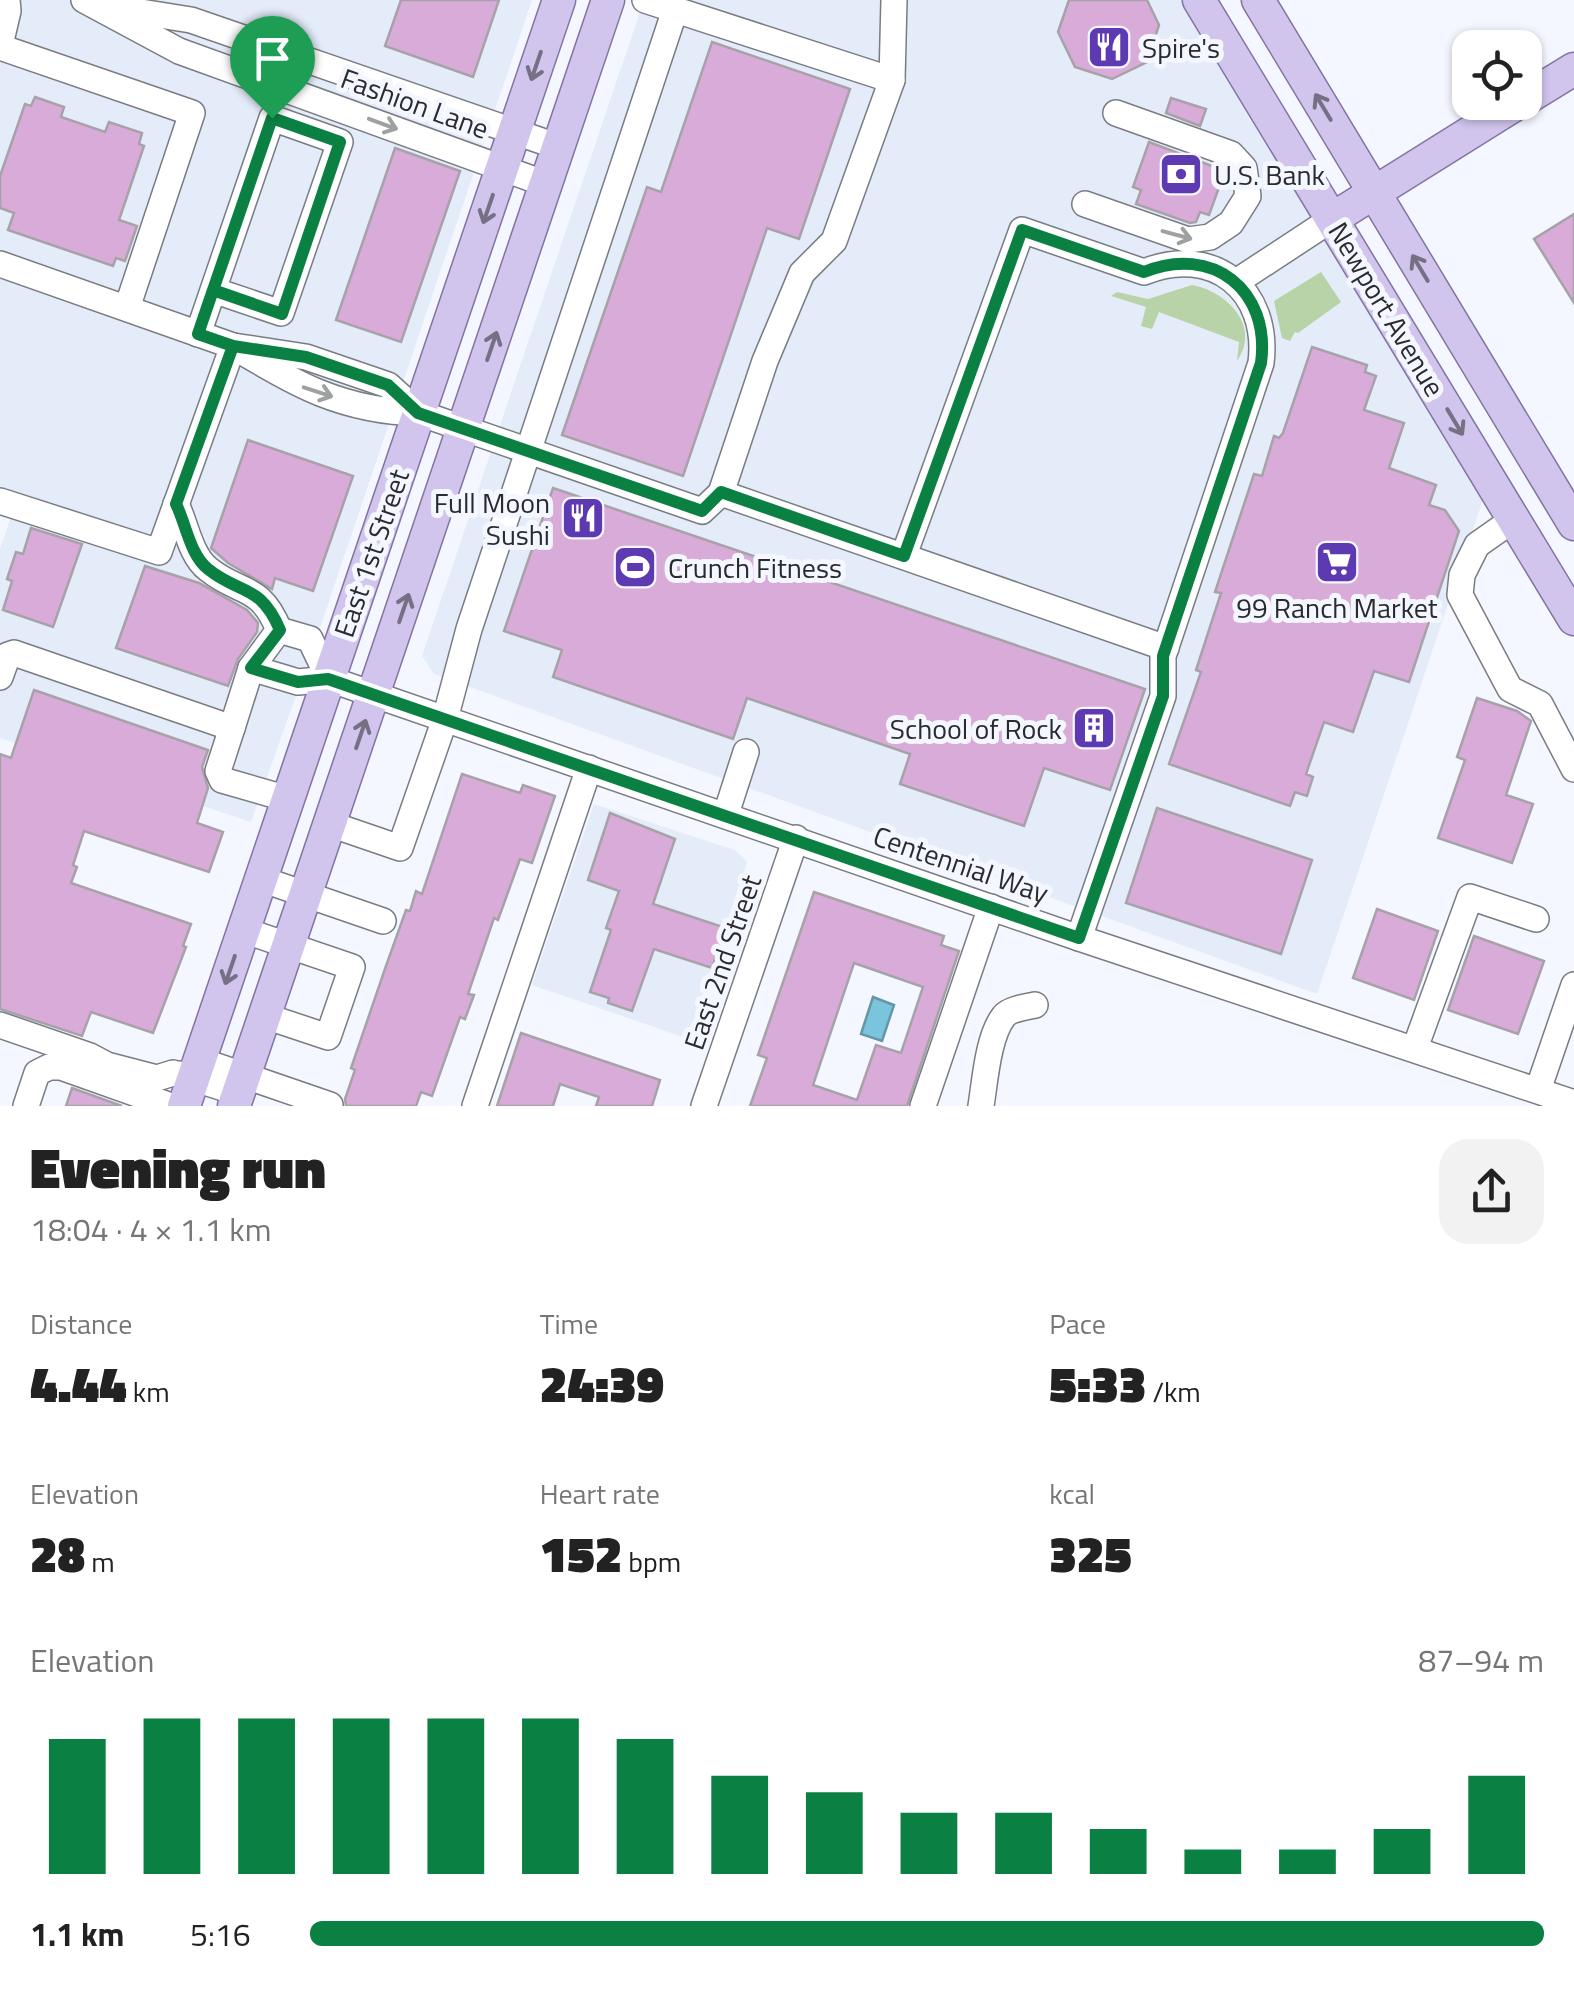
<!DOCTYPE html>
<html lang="en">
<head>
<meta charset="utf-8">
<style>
	body { margin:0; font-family:"Titillium Web",sans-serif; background:#f2f2f2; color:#222; height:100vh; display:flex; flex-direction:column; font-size:38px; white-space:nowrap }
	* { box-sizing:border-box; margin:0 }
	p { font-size:32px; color:#767676 }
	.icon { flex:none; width:55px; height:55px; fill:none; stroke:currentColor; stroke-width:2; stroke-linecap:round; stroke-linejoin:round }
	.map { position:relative; height:1106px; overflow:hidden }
	.side { display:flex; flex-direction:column; background:#fff; flex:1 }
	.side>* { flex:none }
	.controls { position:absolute; left:1452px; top:30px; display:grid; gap:20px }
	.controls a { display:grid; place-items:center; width:90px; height:90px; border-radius:20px; background:#fff; box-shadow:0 2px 8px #0004; font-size:50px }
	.pin { position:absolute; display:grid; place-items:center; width:85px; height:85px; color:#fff; margin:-102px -42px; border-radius:50% 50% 50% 0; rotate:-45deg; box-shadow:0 0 10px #0007 }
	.pin .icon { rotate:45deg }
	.round { display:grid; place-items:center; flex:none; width:105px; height:105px; border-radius:30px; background:#f2f2f2 }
	.overview { display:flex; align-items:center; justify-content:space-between; height:170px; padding:0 30px }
	h1 { font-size:55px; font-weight:800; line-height:75px }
	.stats { display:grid; grid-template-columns:repeat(3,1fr); gap:15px; height:170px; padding:10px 30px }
	.stats div { display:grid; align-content:center }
	.stats b { font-size:50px; font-weight:800 }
	.stats small { font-size:28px; font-weight:400 }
	.stats p { font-size:28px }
	.chart { height:280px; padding:20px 30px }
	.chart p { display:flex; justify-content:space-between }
	.chart svg { width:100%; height:180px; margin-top:10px; stroke:#0b8043; stroke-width:6 }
	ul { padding:0 30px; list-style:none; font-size:32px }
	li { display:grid; grid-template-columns:160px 120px 1fr; align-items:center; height:75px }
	li i { height:25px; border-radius:12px; background:#0b8043 }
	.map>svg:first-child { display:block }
	.built { fill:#e4ebf9 }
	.green { fill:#b9d3a8 }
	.water { fill:#7bc4dd; stroke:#6396a8; stroke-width:2.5 }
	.building { fill:#d9abd9; stroke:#a7a2a7; stroke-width:2.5; fill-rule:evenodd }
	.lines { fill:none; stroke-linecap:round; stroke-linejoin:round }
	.minor-casing { stroke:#797c82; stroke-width:28 }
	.major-casing { stroke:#8274a2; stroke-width:35 }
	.minor { stroke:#fff; stroke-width:25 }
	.major { stroke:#d1c4ed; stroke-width:32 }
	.oneway { stroke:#757084 }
	.oneway2 { stroke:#9fa0a1 }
	.route-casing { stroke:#fff; stroke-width:20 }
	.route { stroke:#0b8043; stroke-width:12 }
	.labels { text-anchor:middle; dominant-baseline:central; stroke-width:10; stroke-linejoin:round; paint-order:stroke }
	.poi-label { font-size:28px; fill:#2a2b2e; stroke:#f4f7ff; text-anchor:start }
	.street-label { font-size:28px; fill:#2a2b2e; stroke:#f4f7ff }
</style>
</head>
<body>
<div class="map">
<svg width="1574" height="1106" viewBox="0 0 1574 1106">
	<rect width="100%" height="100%" fill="#f4f7ff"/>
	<!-- built -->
	<g class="built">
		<path d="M0,0h532l-212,628 -69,194 -251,-84v-189l11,-32 -11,-6z"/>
		<path d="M644,0h538l304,491 -169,503 -883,-320 -12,-18z"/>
		<path d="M594,804l141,46 12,12 -58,177 -157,-54z"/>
	</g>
	<!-- green -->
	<g class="green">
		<path d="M1321,272l20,30 -43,31 -3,-1 -5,9 -8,-3 -8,-37z"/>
		<path d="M1192,285c34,6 70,41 45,76l2,-19 -80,-30 -7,17 -11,-3 5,-19 -35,-11 6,-4 31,7z"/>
	</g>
	<!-- water -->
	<path class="water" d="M873,997l21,8 -12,36 -21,-7z"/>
	<!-- building -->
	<g class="building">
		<path d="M401,0h98l-26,77 -88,-31z"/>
		<path d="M1069,0h78l12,25 -12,37 -35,17 -37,-12 -17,-35z"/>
		<path d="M712,42l138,47 -51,150 -32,-11 -84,248 -121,-41 85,-248 14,5z"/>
		<path d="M35,97l29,10 -3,10 44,15 4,-10 33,11 -3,11 5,2 -25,74 18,6 -12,35 -9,-3 -3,8 -105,-36 6,-17 -14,-5v-32l25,-72 6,2z"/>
		<path d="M1171,98l35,11 -6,17 -34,-13z"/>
		<path d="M1149,142l76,29 -16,44 -9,-3 -4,10 -6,1 -54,-19 5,-14 -8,-3z"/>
		<path d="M395,148l65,23 -59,171 -65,-22z"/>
		<path d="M1574,214v89l-40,-64z"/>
		<path d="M1312,347l55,18 -2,7 11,4 -12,34 40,13 -15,45 47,17 -7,20 16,5 14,21 -50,151 -35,-11 -21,61 -29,-10 -18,52 7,3 -6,19 -12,-4 -5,14 -121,-42 32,-92 -5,-2 25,-77 -6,-1 39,-118 8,2 12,-40 5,2 4,-5z"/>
		<path d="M248,440l105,36 -40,115 -38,-13 -3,11 -44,-26 -17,-15z"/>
		<path d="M553,488l592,201 -35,101 -66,-22 -20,58 -124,-42 10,-30 -163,-56 -14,41 -180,-62 9,-27 -58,-19z"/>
		<path d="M31,528l51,16 -29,83 -50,-17 9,-29 -5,-2 9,-27 7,2z"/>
		<path d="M145,566l54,17 48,27 11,13 -1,9 -19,27 -10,27 -112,-38z"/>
		<path d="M34,690l174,60 -6,17 6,21 -11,35 26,9 -14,40 -125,-41 -11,34 4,2 -6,16 120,41 -8,22 3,1 -33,86 -62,-21 -9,24 -82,-27v-255l11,4z"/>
		<path d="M1477,698l40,13 14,10 -25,74 27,9 -21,59 -74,-25 27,-78 -8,-3z"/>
		<path d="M462,774l58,19 3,-8 32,11 -23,67 -12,-4 -22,61 -4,-2 -26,76 6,1 -9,24 -5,-2 -28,79 -11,-4 -5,14h-70l-1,-7 10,-29 -4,-2 35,-102 20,-56 4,1 6,-20 6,3z"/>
		<path d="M1157,808l155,52 -31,94 -155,-51z"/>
		<path d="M610,813l65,26 -22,65 73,24 -14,40 -58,-19 -22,62 -24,-8 1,-5 -19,-6 21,-62 -5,-2 13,-37 -31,-11z"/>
		<path d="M814,892l130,44 -3,9 18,6 -52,155h-157l17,-48 -9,-3zM854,963l69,24 -22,66 -25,-8 -19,55 -44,-15z"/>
		<path d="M1377,909l61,22 -24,69 -61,-22z"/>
		<path d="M1474,936l70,25 -26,73 -70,-24z"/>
		<path d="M521,1033l139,47 -8,26h-56l3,-9 -39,-13 -7,22h-56z"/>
		<path d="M72,1088l50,18h-56z"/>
	</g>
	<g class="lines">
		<!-- minor casing -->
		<g class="minor-casing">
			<g id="minor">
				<path d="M84,0l95,51 367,133"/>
				<path d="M645,0l247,80"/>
				<path d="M115,8l76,12 368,127"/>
				<path d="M0,45l8,-34 -1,-11"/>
				<path d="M0,47l192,66 -65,195"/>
				<path d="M1085,204l103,36 22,-3 21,-14 17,-27 -4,-28 -13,-14 -115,-41"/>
				<path d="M0,264l233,82 73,11 82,28 31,28"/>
				<path d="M1236,282l96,-63"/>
				<path d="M198,334l74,-216 68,24 -59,171 -68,-23"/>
				<path d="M233,346c63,39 110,65 186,67l283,98 19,-18 445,155"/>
				<path d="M721,493l44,-132 37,-88 32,-32 58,-161 2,-80"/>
				<path d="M0,501l159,51 74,-206"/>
				<path d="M176,504c10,20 14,51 32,65 32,26 52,14 71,61"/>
				<path d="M1514,519l-37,26 -15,30 -2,20 50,94 30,15 34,65"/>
				<path d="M904,555l118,-325 122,42c69,-28 126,18 117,91l-98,293v40l-84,242"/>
				<path d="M251,668l47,14 31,-3 750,259 495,165"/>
				<path d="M0,677l8,-22 6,-2 218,75 19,-60 28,-38 31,9 19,40"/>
				<path d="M232,728l-14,43 4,9 66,19"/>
				<path d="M726,814l20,-62"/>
				<path d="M330,824l70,24 45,-129 24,-90 206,-619"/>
				<path d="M261,879l122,42"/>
				<path d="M243,930l109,37 -24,70 -63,-21"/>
				<path d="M0,1025l90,31 17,9 50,13 16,-5"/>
				<path d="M1415,1048l55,-151 66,22"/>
				<path d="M199,1060l131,45"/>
				<path d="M180,1074l59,19"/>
				<path d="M1538,1090l36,-105"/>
				<path d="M26,1106l11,-33 12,-6h12l110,39"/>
				<path d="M475,1106l114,-338"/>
				<path d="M704,1106l92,-268"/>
				<path d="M923,1106l68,-199"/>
				<path d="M981,1106c4,-25 7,-70 23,-90 6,-7 22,-9 31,-11"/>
			</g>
		</g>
		<!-- major casing -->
		<g class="major-casing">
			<g id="major">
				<path d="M1199,0l375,619"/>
				<path d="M1258,0l316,524"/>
				<path d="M1525,99l49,-30"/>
				<path d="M1332,219l187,-117"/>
				<path d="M184,1106l375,-1106"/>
				<path d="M234,1106l374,-1106"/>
			</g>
		</g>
		<!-- minor -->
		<use href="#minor" class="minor"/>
		<!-- major -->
		<use href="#major" class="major"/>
	</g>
	<!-- one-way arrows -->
	<defs><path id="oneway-shaft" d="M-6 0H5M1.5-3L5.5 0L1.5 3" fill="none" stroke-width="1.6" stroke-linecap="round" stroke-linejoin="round" transform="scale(2.5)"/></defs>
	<g class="oneway">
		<use href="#oneway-shaft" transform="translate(536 66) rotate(109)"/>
		<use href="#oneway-shaft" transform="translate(1323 107) rotate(-121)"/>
		<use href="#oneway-shaft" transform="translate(488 209) rotate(109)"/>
		<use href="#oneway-shaft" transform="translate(1420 268) rotate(-121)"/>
		<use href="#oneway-shaft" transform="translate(492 346) rotate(-71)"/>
		<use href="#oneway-shaft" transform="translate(1455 422) rotate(59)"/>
		<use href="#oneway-shaft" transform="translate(404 608) rotate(-71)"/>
		<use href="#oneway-shaft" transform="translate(361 734) rotate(-71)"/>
		<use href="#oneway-shaft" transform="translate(230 970) rotate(109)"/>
	</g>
	<g class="oneway2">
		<use href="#oneway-shaft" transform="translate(383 124) rotate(20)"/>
		<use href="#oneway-shaft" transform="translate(1177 235) rotate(15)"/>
		<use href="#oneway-shaft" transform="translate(318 392) rotate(18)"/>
	</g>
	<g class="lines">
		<!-- route casing -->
		<g class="route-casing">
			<path id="route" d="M272,118l-74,216 35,12 -57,158c10,20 14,51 32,65 32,26 52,14 72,61l-29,38 47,14 30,-3 751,259 84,-242v-40l98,-293c10,-73 -49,-119 -117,-91l-122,-42 -118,326 -183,-64 -19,19 -284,-98 -30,-28 -82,-28 -73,-11 -35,-12 15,-44 69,24 58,-172 -68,-24"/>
		</g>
		<!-- route -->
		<use href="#route" class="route"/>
	</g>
	<!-- icons -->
	<defs>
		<g id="restaurant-square" transform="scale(2.25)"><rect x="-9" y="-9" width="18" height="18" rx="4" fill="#5e3ab2" stroke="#f4f7ff"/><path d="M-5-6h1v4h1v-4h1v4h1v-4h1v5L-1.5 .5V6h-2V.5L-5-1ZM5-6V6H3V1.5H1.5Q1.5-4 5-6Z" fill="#fff"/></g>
		<g id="bank-square" transform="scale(2.25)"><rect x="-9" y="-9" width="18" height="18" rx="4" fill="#5e3ab2" stroke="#f4f7ff"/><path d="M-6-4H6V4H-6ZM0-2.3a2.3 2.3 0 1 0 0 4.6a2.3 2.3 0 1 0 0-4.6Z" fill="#fff"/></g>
		<g id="supermarket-square" transform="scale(2.25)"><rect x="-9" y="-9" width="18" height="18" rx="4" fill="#5e3ab2" stroke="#f4f7ff"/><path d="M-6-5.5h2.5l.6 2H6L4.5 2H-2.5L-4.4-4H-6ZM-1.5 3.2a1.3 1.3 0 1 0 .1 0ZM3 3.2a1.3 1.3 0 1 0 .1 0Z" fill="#fff"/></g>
		<g id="stadium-square" transform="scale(2.25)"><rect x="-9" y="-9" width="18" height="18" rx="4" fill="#5e3ab2" stroke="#f4f7ff"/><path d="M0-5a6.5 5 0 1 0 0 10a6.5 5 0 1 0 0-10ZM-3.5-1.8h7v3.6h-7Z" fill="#fff"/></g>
		<g id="building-square" transform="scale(2.25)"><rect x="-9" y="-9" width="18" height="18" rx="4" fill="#5e3ab2" stroke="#f4f7ff"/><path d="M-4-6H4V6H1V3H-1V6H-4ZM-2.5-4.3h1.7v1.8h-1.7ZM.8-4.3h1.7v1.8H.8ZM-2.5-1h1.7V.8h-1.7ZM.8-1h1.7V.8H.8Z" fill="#fff"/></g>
	</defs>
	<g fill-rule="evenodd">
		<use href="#restaurant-square" x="1109" y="47"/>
		<use href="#bank-square" x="1181" y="174"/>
		<use href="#restaurant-square" x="583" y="518"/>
		<use href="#supermarket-square" x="1337" y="562"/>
		<use href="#stadium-square" x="635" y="567"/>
		<use href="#building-square" x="1094" y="728"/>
	</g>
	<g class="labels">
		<!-- poi labels -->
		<g class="poi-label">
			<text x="1142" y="47">Spire's</text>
			<text x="1214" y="174">U.S. Bank</text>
			<text x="550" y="502" text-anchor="end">Full Moon<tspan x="550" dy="32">Sushi</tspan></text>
			<text x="668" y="567">Crunch Fitness</text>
			<text x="1337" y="607" text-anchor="middle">99 Ranch Market</text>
			<text x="1062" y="728" text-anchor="end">School of Rock</text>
		</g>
		<!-- street labels -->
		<g class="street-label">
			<text transform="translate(415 103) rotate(20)">Fashion Lane</text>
			<text transform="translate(1387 309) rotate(59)">Newport Avenue</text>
			<text transform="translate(371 553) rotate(-71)">East 1st Street</text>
			<text transform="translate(961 864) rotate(19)">Centennial Way</text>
			<text transform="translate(722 962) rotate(-71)">East 2nd Street</text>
		</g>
	</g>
</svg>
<div class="controls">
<a><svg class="icon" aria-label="locate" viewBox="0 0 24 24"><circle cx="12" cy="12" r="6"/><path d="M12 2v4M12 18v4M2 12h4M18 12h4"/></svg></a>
</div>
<div class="pin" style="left:272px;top:118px;background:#1e9e55"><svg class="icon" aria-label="arrive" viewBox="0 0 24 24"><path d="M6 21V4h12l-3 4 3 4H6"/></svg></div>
</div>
<section class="side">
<div class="overview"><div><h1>Evening run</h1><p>18:04 · 4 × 1.1 km</p></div><a class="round"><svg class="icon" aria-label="share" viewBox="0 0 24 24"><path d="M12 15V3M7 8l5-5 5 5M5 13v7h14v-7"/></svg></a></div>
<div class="stats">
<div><p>Distance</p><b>4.44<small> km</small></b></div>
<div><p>Time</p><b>24:39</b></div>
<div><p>Pace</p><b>5:33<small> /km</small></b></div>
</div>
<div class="stats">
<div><p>Elevation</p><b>28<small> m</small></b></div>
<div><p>Heart rate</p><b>152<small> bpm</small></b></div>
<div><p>kcal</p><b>325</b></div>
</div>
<div class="chart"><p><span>Elevation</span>87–94 m</p>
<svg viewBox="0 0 160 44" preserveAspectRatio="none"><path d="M5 44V11M15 44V6M25 44V6M35 44V6M45 44V6M55 44V6M65 44V11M75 44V20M85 44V24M95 44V29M105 44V29M115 44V33M125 44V38M135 44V38M145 44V33M155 44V20"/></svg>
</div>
<ul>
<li><b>1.1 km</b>5:16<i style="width:100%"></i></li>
</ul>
</section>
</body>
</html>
